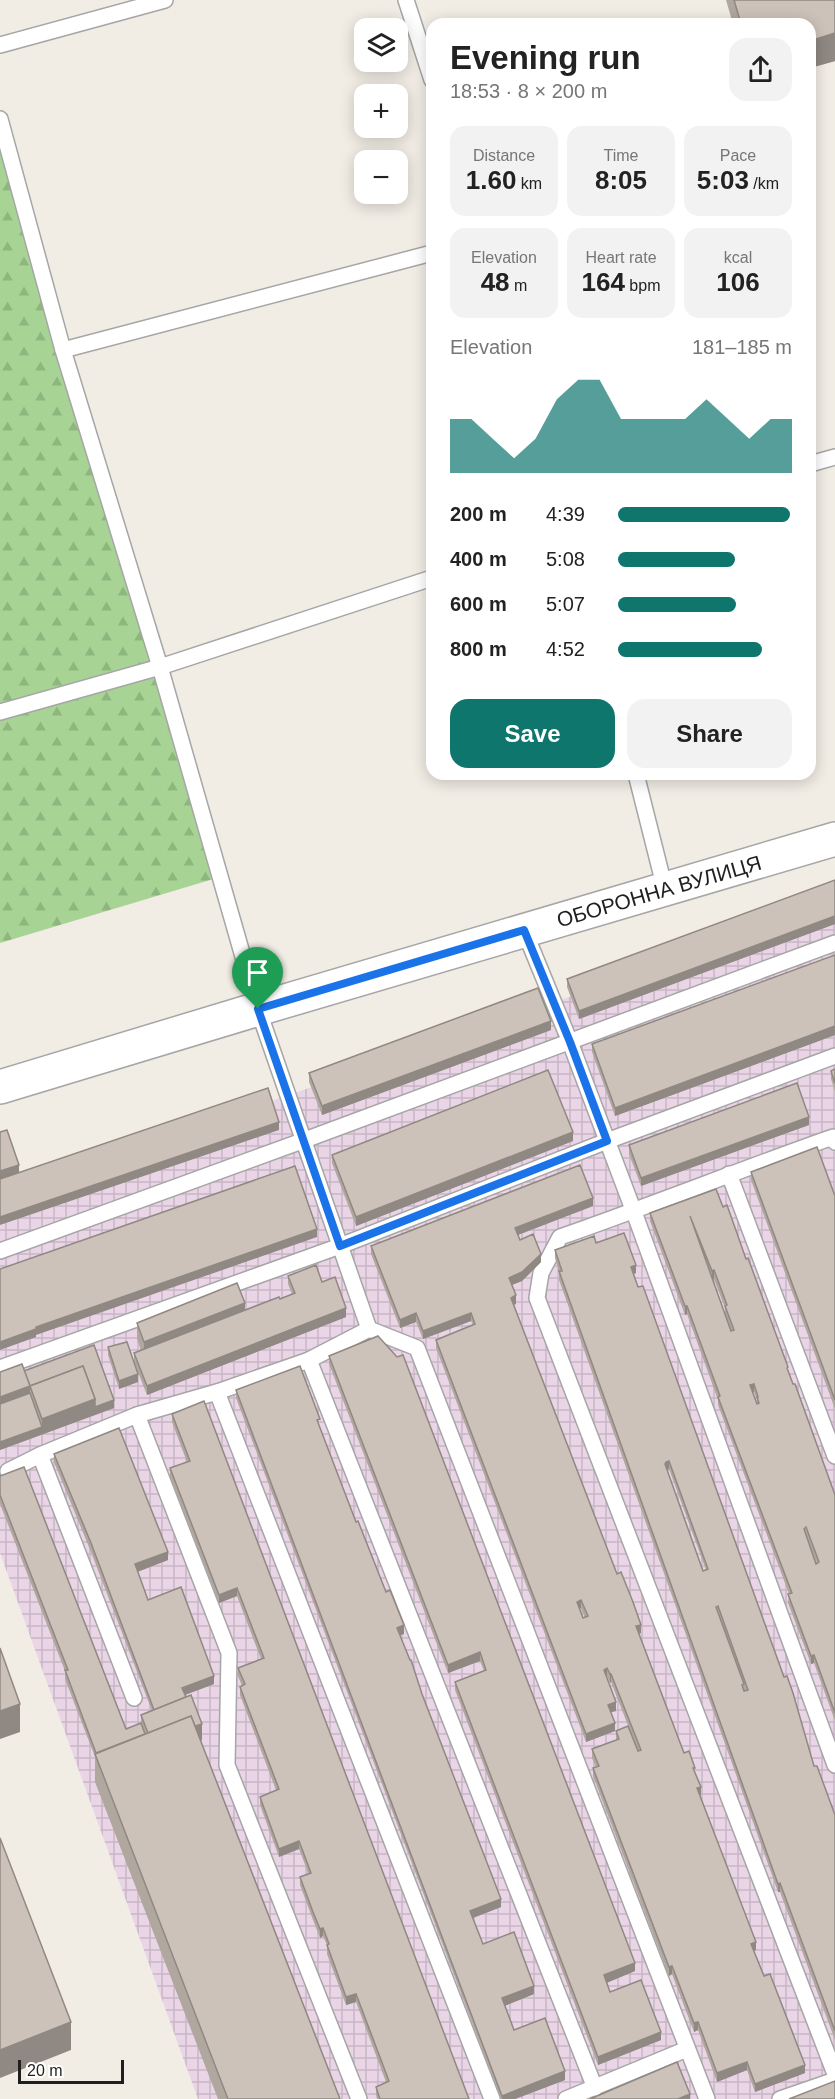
<!DOCTYPE html>
<html lang="en">
<head>
<meta charset="utf-8">
<style>
	body { margin:0; font-family:Helvetica,sans-serif; background:#f2f2f2; color:#222; height:100vh; display:flex; flex-direction:column; font-size:22px; white-space:nowrap }
	* { box-sizing:border-box; margin:0 }
	p { font-size:20px; color:#767676 }
	.icon { flex:none; width:33px; height:33px; fill:none; stroke:currentColor; stroke-width:2; stroke-linecap:round; stroke-linejoin:round }
	.map { position:relative; flex:1; overflow:hidden }
	.details { position:absolute; left:426px; top:18px; width:390px; height:762px; display:flex; flex-direction:column; background:#fff; border-radius:18px; box-shadow:0 3px 15px #0003 }
	.details>* { flex:none }
	.tools { position:absolute; left:354px; top:18px; display:grid; gap:12px }
	.tools a { display:grid; place-items:center; width:54px; height:54px; border-radius:12px; background:#fff; box-shadow:0 3px 15px #0003; font-size:30px }
	.scale { position:absolute; left:18px; bottom:15px; width:106px; box-sizing:border-box; padding-left:6px; border:3px solid #1f1f1f; border-top:0; font-size:16px; line-height:21px; white-space:nowrap; color:#1f1f1f; -webkit-text-stroke:4px #fff; paint-order:stroke }
	.pin { position:absolute; display:grid; place-items:center; width:51px; height:51px; color:#fff; margin:-62px -26px; border-radius:50% 50% 50% 0; rotate:-45deg; box-shadow:0 0 6px #0007 }
	.pin .icon { rotate:45deg }
	.round { display:grid; place-items:center; flex:none; width:63px; height:63px; border-radius:18px; background:#f2f2f2 }
	.summary { display:flex; align-items:center; justify-content:space-between; height:102px; padding:0 24px }
	h1 { font-size:33px; font-weight:700; line-height:45px }
	.metrics { display:grid; grid-template-columns:repeat(3,1fr); gap:9px; height:102px; padding:6px 24px }
	.metrics div { display:grid; align-content:center; border-radius:15px; background:#f2f2f2; text-align:center }
	.metrics b { font-size:26px; font-weight:700 }
	.metrics small { font-size:16px; font-weight:400 }
	.metrics p { font-size:16px }
	.chart { height:168px; padding:12px 24px }
	.chart p { display:flex; justify-content:space-between }
	.chart svg { width:100%; height:108px; margin-top:6px; fill:#0f766e; opacity:.7 }
	.primary-button { display:flex; gap:12px; margin-top:auto; padding:12px 24px }
	.primary-button a { flex:1; height:69px; border-radius:18px; background:#0f766e; color:#fff; font-size:24px; font-weight:700; line-height:69px; text-align:center }
	.primary-button a+a { background:#f2f2f2; color:#222 }
	ul { padding:0 24px; list-style:none; font-size:20px }
	li { display:grid; grid-template-columns:96px 72px 1fr; align-items:center; height:45px }
	li i { height:15px; border-radius:8px; background:#0f766e }
	.map>svg:first-child { display:block }
	.industrial { fill:url(#industrial-grid) }
	.forest { fill:url(#forest-firs) }
	.lines { fill:none; stroke-linecap:round; stroke-linejoin:round }
	.service-casing { stroke:#a6a6a6; stroke-width:18 }
	.tertiary-casing { stroke:#a6a6a6; stroke-width:36 }
	.service { stroke:#fff; stroke-width:15 }
	.tertiary { stroke:#fff; stroke-width:33 }
	.wall { fill:#b0a79f; fill-rule:evenodd }
	.shaded-wall { fill:#908882 }
	.building { fill:#cdc2b9; stroke:#908882; stroke-width:1.5; fill-rule:evenodd }
	.route-casing { stroke:#fff; stroke-width:12 }
	.route { stroke:#1a73e8; stroke-width:8 }
	.labels { text-anchor:middle; dominant-baseline:central; stroke-width:4.5; stroke-linejoin:round; paint-order:stroke }
	.street-label { font-size:21px; fill:#1f1f1f; stroke:#fff }
</style>
</head>
<body>
<div class="map">
<svg width="835" height="2099" viewBox="0 0 835 2099">
	<defs>
		<pattern id="industrial-grid" width="8" height="8" patternUnits="userSpaceOnUse" patternTransform="scale(1.5)"><rect width="8" height="8" fill="#ead5e7"/><path d="M0 4h8M4 0v8" fill="none" stroke="#c8b6c6"/></pattern>
		<pattern id="forest-firs" width="22" height="20" patternUnits="userSpaceOnUse" patternTransform="scale(1.5)"><rect width="22" height="20" fill="#a7d494"/><path d="M5 1l3.5 6h-7zM16 11l3.5 6h-7z" fill="#8fb67f"/></pattern>
	</defs>
	<rect width="100%" height="100%" fill="#f1ece4"/>
	<!-- industrial -->
	<path class="industrial" d="M835,904v1195h-637l-198,-546v-357z"/>
	<!-- forest -->
	<path class="forest" d="M0,123l220,754 -220,66z"/>
	<g class="lines">
		<!-- service casing -->
		<g class="service-casing">
			<g id="service">
				<path d="M406,0l26,80"/>
				<path d="M0,45l165,-45"/>
				<path d="M0,119l63,231 97,317 98,342 111,320 48,19 290,751"/>
				<path d="M63,350l369,-97"/>
				<path d="M810,464l25,-7"/>
				<path d="M0,712l160,-45 272,-89"/>
				<path d="M636,774l29,115"/>
				<path d="M524,930l46,112 64,170 201,553"/>
				<path d="M835,1142l-2,-5c-91,32 -181,68 -273,100l-19,36 -4,25 298,776"/>
				<path d="M729,1174l106,282"/>
				<path d="M0,1251l302,-110 533,-198"/>
				<path d="M309,1360l286,728"/>
				<path d="M0,1368l340,-122 267,-105 228,-85"/>
				<path d="M217,1392l275,707"/>
				<path d="M137,1415l92,238 -2,112 132,334"/>
				<path d="M40,1455l94,243"/>
				<path d="M8,1471l32,-16 97,-40 80,-23 92,-32 60,-31"/>
				<path d="M566,2099l121,-50"/>
				<path d="M780,2099l55,-19"/>
			</g>
		</g>
		<!-- tertiary casing -->
		<g class="tertiary-casing">
			<path id="tertiary" d="M0,1087l258,-78 577,-170"/>
		</g>
		<!-- service -->
		<use href="#service" class="service"/>
		<!-- tertiary -->
		<use href="#tertiary" class="tertiary"/>
	</g>
	<!-- wall -->
	<g class="wall">
		<path d="M726,0h109v61l-25,7v-44h-77z"/>
		<path d="M835,880v44l-256,95 -12,-32v-8z"/>
		<path d="M835,955v80l-220,81 -23,-64v-8z"/>
		<path d="M551,1030l-229,85 -13,-33v-9z"/>
		<path d="M835,1069v22l-4,-12v-8z"/>
		<path d="M809,1125l-168,61 -12,-32v-9z"/>
		<path d="M573,1141l-217,85 -24,-63v-8z"/>
		<path d="M751,1172l84,24v213l-84,-229z"/>
		<path d="M593,1206l-75,29 2,5 21,22 -19,19 -10,4 4,19 -3,1 104,269 24,59 -2,1 45,119 11,20 6,22h-1l56,155 -2,1 51,122 -50,19 -8,-22 -30,12 -19,-52 -4,2 -22,-58 -3,2 -76,-200v-8l3,-1 -4,-9v-9l24,-9v-9l22,20 -27,-69 -1,1 -3,-7 -1,1 10,34 -5,1 4,19 -29,11 -150,-394v-8l37,-15 -2,-4 -48,18 -7,-17 -16,6 -29,-74v-8zM581,1608l4,10h-2l-3,-9z"/>
		<path d="M723,1207l23,52 89,236v226l-21,-58 -3,1 -23,-61 1,-9 -10,-27 -61,-162v-5l-31,-86 -2,1 -35,-94v-8zM712,1279h2l11,29v6l6,17zM754,1392l3,8v4l-4,-11z"/>
		<path d="M596,1243l40,30 -3,1 181,492 21,49v225l-55,-148h-2l-219,-612v-8l-4,-14v-8zM669,1469l37,101 -3,1 -36,-101z"/>
		<path d="M288,1276l34,6 24,35 -199,78 -13,-33v-9l7,-2 -4,-13v-15l108,-13 47,-16 -4,-10z"/>
		<path d="M378,1336l257,635 -29,12 4,9 51,48 -63,25 -143,-375v-8l29,-11 -4,-10 -32,12 -119,-309v-8z"/>
		<path d="M108,1347l30,35 -19,7 -11,-34z"/>
		<path d="M24,1371l90,37 -114,42z"/>
		<path d="M236,1390l84,37 36,95 48,112 -4,1 101,272 -28,11 10,26 51,50 -30,12 10,24 51,50 -50,19h-14l-265,-701z"/>
		<path d="M172,1414l297,685h-92l-1,-4v-8l10,-5 -30,-80 -10,3 -19,-51v-9l-4,-9 -3,2 -7,-18 -13,-35v-8l8,-3 -2,-7 -7,-18 -20,8 -19,-52v-8l16,-7 -36,-95v-8l2,-1 -4,-10v-8l23,-9 -24,-63 -18,7 -49,-126v-9l17,-6 -15,-40z"/>
		<path d="M54,1454l114,106 -31,11 11,29 66,84 -29,11 17,45h-2l140,359h-122l-123,-317v-25l-30,-78v-8l-65,-167v-28l126,253 15,-6v-8l11,-4 -61,-159 -37,-90z"/>
	</g>
	<!-- shaded-wall -->
	<g class="shaded-wall">
		<path d="M835,33v28l-25,7v-27z"/>
		<path d="M835,916v8l-256,95v-8z"/>
		<path d="M551,1021v9l-229,85v-9z"/>
		<path d="M835,1026v9l-220,81v-8z"/>
		<path d="M809,1117v8l-168,61v-8z"/>
		<path d="M279,1122v8l-279,95v-8z"/>
		<path d="M573,1132v9l-217,85v-9z"/>
		<path d="M19,1165v16l-19,6v-16z"/>
		<path d="M593,1198v8l-78,30v-8z"/>
		<path d="M317,1229v8l-281,98v2l-36,13v-8l36,-15z"/>
		<path d="M541,1254v8l-19,19 -13,5v-8z"/>
		<path d="M636,1265v8l-5,2v-8z"/>
		<path d="M714,1270v9l-2,1v-9z"/>
		<path d="M516,1295v9l-5,2v-8z"/>
		<path d="M245,1303v16l-101,39v-16z"/>
		<path d="M685,1306h2v8l-2,1z"/>
		<path d="M346,1308v9l-199,78v-9z"/>
		<path d="M416,1313v9l-16,6v-8z"/>
		<path d="M471,1313v8l-48,18v-8z"/>
		<path d="M138,1374v8l-19,7v-8z"/>
		<path d="M754,1384v8l-4,2v-9z"/>
		<path d="M30,1386v16l-30,10v-15z"/>
		<path d="M95,1399l19,1v8l-114,42v-8l42,-15v-8z"/>
		<path d="M669,1461v8l-3,1 -1,-6 1,-2z"/>
		<path d="M168,1552v8l-33,13v-9z"/>
		<path d="M237,1588v8l-18,7v-8z"/>
		<path d="M581,1600v8l-4,2v-8z"/>
		<path d="M404,1625v9l-7,2v-8z"/>
		<path d="M641,1625v8l-5,2v-9z"/>
		<path d="M480,1652v9l-32,12v-8z"/>
		<path d="M814,1655v8l-3,1v-8z"/>
		<path d="M607,1668v8l-3,2v-8z"/>
		<path d="M610,1674h1v8l-1,1z"/>
		<path d="M214,1676v8l-32,12v-8z"/>
		<path d="M616,1702v9l-8,2v-8z"/>
		<path d="M20,1704v28l-20,7v-28z"/>
		<path d="M615,1723v8l-29,11v-8z"/>
		<path d="M202,1724v16l-50,19v-16z"/>
		<path d="M701,1787v8l-4,1v-8z"/>
		<path d="M299,1841v8l-20,8v-8z"/>
		<path d="M780,1883v9h-2v-8z"/>
		<path d="M501,1899v8l-31,12v-8z"/>
		<path d="M323,1928v8l-3,2v-9z"/>
		<path d="M756,1942v8l-5,2v-8z"/>
		<path d="M635,1963v8l-31,13v-9z"/>
		<path d="M672,1966v8l-3,2v-9z"/>
		<path d="M534,1986v8l-32,13v-9z"/>
		<path d="M356,1994v8l-10,3v-8z"/>
		<path d="M71,2022v28l-71,28v-28z"/>
		<path d="M698,2022v8l-4,2v-9z"/>
		<path d="M661,2032v8l-63,25v-8z"/>
		<path d="M747,2062v8l-30,12v-9z"/>
		<path d="M805,2065v8l-50,19v-8z"/>
		<path d="M565,2071v9l-50,19h-13v-3z"/>
		<path d="M690,2094v5h-12z"/>
	</g>
	<!-- building -->
	<g class="building">
		<path d="M734,0h101v33l-25,8v-17h-69z"/>
		<path d="M835,880v36l-256,95 -12,-32z"/>
		<path d="M835,955v71l-220,82 -23,-64z"/>
		<path d="M538,988l13,33 -229,85 -13,-33z"/>
		<path d="M835,1069v14l-4,-12z"/>
		<path d="M548,1070l25,62 -217,85 -24,-62z"/>
		<path d="M797,1083l12,34 -168,61 -12,-33z"/>
		<path d="M268,1088l11,34 -279,95v-38z"/>
		<path d="M7,1130l12,35 -19,6v-39z"/>
		<path d="M817,1147l18,49v204l-84,-228z"/>
		<path d="M580,1165l13,33 -78,30 5,12 13,-6 8,20 -19,18 -13,6 7,17 -5,3 106,276 4,-2 12,30 8,23 -5,1 48,127 5,-2 6,17h-2l8,19 -4,1 59,154 -5,2 13,32 6,-2 35,91 -50,19 -8,-22 -30,11 -19,-51 -4,1 -22,-57 -3,1 -76,-199 6,-2 -7,-17 27,-10 -3,-8 12,-5 10,25 3,-1 -30,-76h-1l-3,-6 -3,2 12,32 -8,3 7,18 -29,11 -150,-394 39,-16 -4,-11 -48,18 -7,-18 -16,7 -29,-74zM581,1600l7,16 -5,2 -6,-16z"/>
		<path d="M295,1166l22,63 -281,98v2l-36,13v-73z"/>
		<path d="M716,1189l7,18 4,-2 19,54 2,-1 40,109 -1,1 6,16h2l40,111v218l-21,-58 -3,1 -23,-62 4,-1 -13,-34 -61,-162 2,-1 -33,-90h-2l-35,-93zM690,1216l22,55 2,-1 13,35 -2,1 9,24 -3,1zM754,1384l4,13h-1l2,6 -2,1 -7,-19zM806,1527l13,35 -3,2 -12,-35z"/>
		<path d="M624,1233l12,32 -5,2 7,20 5,-1 141,391 3,-1 6,17 21,73h3l18,49v216l-55,-148 -2,1 -219,-613h3l-7,-21 39,-14 2,7zM669,1461l39,108 -5,2 -38,-107 1,-2zM718,1606l30,84 -4,1 -2,-6 2,-1 -28,-77z"/>
		<path d="M316,1265l6,17 13,-5 11,31 -199,78 -13,-33 145,-56 1,2 15,-6 -7,-17z"/>
		<path d="M237,1283l8,20 -101,39 -7,-19z"/>
		<path d="M378,1336l19,21 6,-2 232,608 -31,12 6,17 31,-12 20,52 -63,25 -143,-375 31,-12 -6,-18 -32,13 -119,-309z"/>
		<path d="M127,1342l11,32 -19,7 -11,-34z"/>
		<path d="M94,1345l20,55 -19,7v-8l-12,-33 -53,20 -6,-15z"/>
		<path d="M22,1364l8,22 53,-20 12,33 -53,20 -12,-33 -30,11v-25z"/>
		<path d="M300,1366l20,53 -3,1 39,102 2,-1 28,71 4,-2 14,35 -7,3 13,32h1l11,34 79,205 -31,12 13,33 31,-12 20,54 -32,12 12,32 31,-12 20,53 -63,25 -266,-706z"/>
		<path d="M30,1393l12,34 -42,15v-38z"/>
		<path d="M204,1401l265,698h-89l-4,-12 13,-6 -33,-87 -10,3 -19,-52 2,-1 -6,-16 -3,1 -7,-17 -13,-35 11,-4 -12,-32 -20,8 -19,-52 19,-8 -39,-102 5,-3 -7,-16 26,-10 -27,-70 -18,7 -49,-127 20,-7 -18,-47z"/>
		<path d="M119,1428l49,124 -33,12 13,36 33,-13 33,89 -32,12 4,9 -32,13 -63,-167 -37,-89z"/>
		<path d="M24,1467l102,262 15,-6 4,11 -49,19 -31,-83h3l-68,-175v-19z"/>
		<path d="M0,1648l20,56 -20,7z"/>
		<path d="M191,1695l11,29 -7,2 -4,-10 -43,17 -7,-18z"/>
		<path d="M191,1716l149,383h-112l-133,-345z"/>
		<path d="M0,1838l71,184 -71,28z"/>
		<path d="M677,2062l13,32 -12,5h-88z"/>
		<path d="M835,2081v18h-46z"/>
	</g>
	<g class="lines">
		<!-- route casing -->
		<g class="route-casing">
			<path id="route" d="M524,930l46,112 37,99 -267,105 -82,-237z"/>
		</g>
		<!-- route -->
		<use href="#route" class="route"/>
	</g>
	<g class="labels">
		<!-- street labels -->
		<g class="street-label">
			<text transform="translate(659 891) rotate(-16)">ОБОРОННА ВУЛИЦЯ</text>
		</g>
	</g>
</svg>
<div class="tools">
<a><svg class="icon" aria-label="layers" viewBox="0 0 24 24"><path d="M12 4l9 5-9 5-9-5zM3 14l9 5 9-5"/></svg></a>
<a>+</a>
<a>−</a>
</div>
<div class="scale">20 m</div>
<div class="pin" style="left:258px;top:1009px;background:#1e9e55"><svg class="icon" aria-label="arrive" viewBox="0 0 24 24"><path d="M6 21V4h12l-3 4 3 4H6"/></svg></div>
<section class="details">
<div class="summary"><div><h1>Evening run</h1><p>18:53 · 8 × 200 m</p></div><a class="round"><svg class="icon" aria-label="share" viewBox="0 0 24 24"><path d="M12 15V3M7 8l5-5 5 5M5 13v7h14v-7"/></svg></a></div>
<div class="metrics">
<div><p>Distance</p><b>1.60<small> km</small></b></div>
<div><p>Time</p><b>8:05</b></div>
<div><p>Pace</p><b>5:03<small> /km</small></b></div>
</div>
<div class="metrics">
<div><p>Elevation</p><b>48<small> m</small></b></div>
<div><p>Heart rate</p><b>164<small> bpm</small></b></div>
<div><p>kcal</p><b>106</b></div>
</div>
<div class="chart"><p><span>Elevation</span>181–185 m</p>
<svg viewBox="0 0 160 44" preserveAspectRatio="none"><path d="M0 44V22L10 22L20 30L30 38L40 30L50 14L60 6L70 6L80 22L90 22L100 22L110 22L120 14L130 22L140 30L150 22L160 22V44z"/></svg>
</div>
<ul>
<li><b>200 m</b>4:39<i style="width:99%"></i></li>
<li><b>400 m</b>5:08<i style="width:67%"></i></li>
<li><b>600 m</b>5:07<i style="width:68%"></i></li>
<li><b>800 m</b>4:52<i style="width:83%"></i></li>
</ul>
<div class="primary-button"><a>Save</a><a>Share</a></div>
</section>
</div>
</body>
</html>
